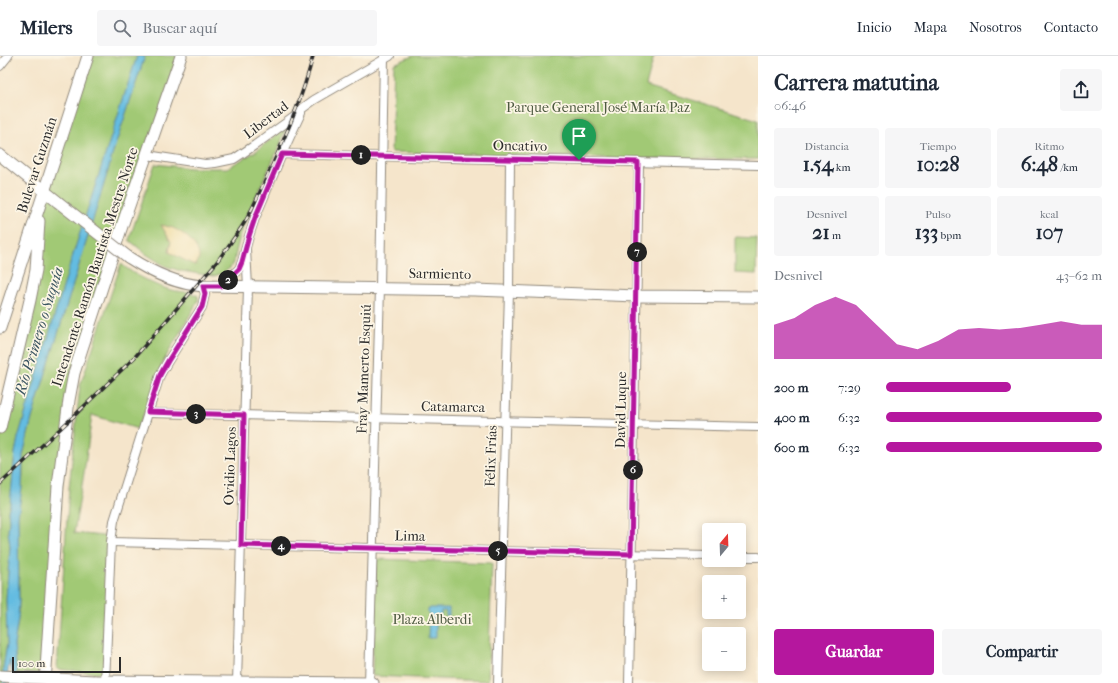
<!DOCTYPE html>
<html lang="es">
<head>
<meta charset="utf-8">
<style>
	body { margin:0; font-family:"IM FELL French Canon",serif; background:#f6f6f7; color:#1f2937; height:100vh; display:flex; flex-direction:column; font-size:15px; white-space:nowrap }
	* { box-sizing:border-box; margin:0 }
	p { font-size:13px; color:#747a83 }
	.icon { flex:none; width:22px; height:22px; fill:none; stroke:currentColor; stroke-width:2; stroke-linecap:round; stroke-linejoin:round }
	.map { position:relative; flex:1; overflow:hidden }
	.drawer { display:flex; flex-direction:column; background:#fff; width:360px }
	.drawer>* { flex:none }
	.needle { width:26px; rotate:19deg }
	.buttons { position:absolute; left:702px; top:467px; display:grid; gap:8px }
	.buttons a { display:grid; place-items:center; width:44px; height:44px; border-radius:4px; background:#fff; box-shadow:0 2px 10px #0003; font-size:20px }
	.scale { position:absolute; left:12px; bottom:10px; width:109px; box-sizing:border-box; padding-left:4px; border:2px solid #2b2b2b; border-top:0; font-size:11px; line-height:14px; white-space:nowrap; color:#2b2b2b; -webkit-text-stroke:3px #fcf5e5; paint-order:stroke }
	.pin { position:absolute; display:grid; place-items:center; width:34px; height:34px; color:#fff; margin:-41px -17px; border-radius:50% 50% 50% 0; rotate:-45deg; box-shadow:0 0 4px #0007 }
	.pin .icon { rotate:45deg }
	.km { position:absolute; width:20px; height:20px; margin:-10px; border-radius:50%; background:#222; color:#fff; font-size:11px; line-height:20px; text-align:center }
	.round { display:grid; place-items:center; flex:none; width:42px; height:42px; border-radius:4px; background:#f6f6f7 }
	.headline { display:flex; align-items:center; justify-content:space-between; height:68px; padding:0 16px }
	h1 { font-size:22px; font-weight:700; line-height:30px }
	.figures { display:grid; grid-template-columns:repeat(3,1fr); gap:6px; height:68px; padding:4px 16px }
	.figures div { display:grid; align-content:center; border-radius:4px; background:#f6f6f7; text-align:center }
	.figures b { font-size:20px; font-weight:700 }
	.figures small { font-size:11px; font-weight:400 }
	.figures p { font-size:11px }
	.chart { height:112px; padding:8px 16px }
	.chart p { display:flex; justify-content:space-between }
	.chart svg { width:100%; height:72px; margin-top:4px; fill:#b5179e; opacity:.7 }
	.primary-button { display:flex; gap:8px; margin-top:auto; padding:8px 16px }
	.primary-button a { flex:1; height:46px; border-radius:4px; background:#b5179e; color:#fff; font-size:16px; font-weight:700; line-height:46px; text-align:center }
	.primary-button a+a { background:#f6f6f7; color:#1f2937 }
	ul { padding:0 16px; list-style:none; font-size:13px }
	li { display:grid; grid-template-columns:64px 48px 1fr; align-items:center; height:30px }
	li i { height:10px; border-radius:5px; background:#b5179e }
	header { display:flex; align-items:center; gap:24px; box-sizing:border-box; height:56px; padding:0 20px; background:#fff; border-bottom:1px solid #e0e1e3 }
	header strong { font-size:19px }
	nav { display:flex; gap:22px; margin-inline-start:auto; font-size:14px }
	.search { width:280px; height:36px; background:#f6f6f7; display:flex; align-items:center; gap:10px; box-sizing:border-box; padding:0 14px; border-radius:4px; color:#747a83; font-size:15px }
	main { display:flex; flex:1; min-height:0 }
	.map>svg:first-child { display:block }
	.green { fill:#a1c974; stroke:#667a50 }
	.sand { fill:#eeda9e; stroke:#8c8264 }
	.water { fill:#64bce1; stroke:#487486 }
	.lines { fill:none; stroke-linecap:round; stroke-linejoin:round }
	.minor-casing { stroke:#90887b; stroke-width:10 }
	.major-casing { stroke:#90887b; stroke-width:13 }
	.minor { stroke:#fff; stroke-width:8 }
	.major { stroke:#fff; stroke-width:11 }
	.rail-casing { stroke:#2b2b2b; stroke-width:3.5 }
	.rail { stroke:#fcf5e5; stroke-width:2; stroke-dasharray:6; stroke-linecap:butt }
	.major-bridge-casing { stroke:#90887b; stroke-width:13; stroke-linecap:butt }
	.major-bridge { stroke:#fff; stroke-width:11 }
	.route-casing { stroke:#fff; stroke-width:8 }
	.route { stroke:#b5179e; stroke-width:5 }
	.labels { text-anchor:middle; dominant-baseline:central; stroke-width:3.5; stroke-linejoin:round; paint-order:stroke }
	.park-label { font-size:14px; fill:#4e5a41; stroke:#fcf5e5 }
	.street-label { font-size:14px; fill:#2b2b2b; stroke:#fcf5e5 }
	.water-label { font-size:15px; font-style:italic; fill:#3c5662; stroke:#fcf5e5 }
</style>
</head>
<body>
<header>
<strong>Milers</strong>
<div class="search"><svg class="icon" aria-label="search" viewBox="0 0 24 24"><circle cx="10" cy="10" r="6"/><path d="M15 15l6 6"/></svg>Buscar aquí</div>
<nav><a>Inicio</a><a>Mapa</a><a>Nosotros</a><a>Contacto</a></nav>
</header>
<main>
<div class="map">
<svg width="758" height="627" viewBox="0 0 758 627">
	<rect width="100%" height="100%" fill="#fcf5e5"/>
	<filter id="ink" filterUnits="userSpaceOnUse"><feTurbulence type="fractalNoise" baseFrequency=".025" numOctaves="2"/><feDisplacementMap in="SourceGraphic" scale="8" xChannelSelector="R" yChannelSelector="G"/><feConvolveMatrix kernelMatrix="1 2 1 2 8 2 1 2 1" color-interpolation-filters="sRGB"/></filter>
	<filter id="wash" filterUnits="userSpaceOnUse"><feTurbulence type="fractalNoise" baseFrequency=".012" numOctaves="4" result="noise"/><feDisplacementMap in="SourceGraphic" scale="16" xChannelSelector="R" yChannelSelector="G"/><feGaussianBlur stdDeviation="0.9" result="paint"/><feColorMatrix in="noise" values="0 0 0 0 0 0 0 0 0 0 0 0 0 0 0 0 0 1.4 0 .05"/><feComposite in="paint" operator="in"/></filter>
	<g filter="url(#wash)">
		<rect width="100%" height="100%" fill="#f5e5cb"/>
		<!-- green -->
		<g class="green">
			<path d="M88,0h49l-66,205 -53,177 -3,15 -5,51 -2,7 1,9 -1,12 1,6 1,9 -4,52 1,45 -4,24v15h-3v-255l30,-128 10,-96z"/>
			<path d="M145,0h36l-112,344 -24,283h-29l1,-6 -3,-32 4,-25 1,-18 -1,-85 5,-41v-21l9,-37 75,-244 7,-25z"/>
			<path d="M413,0h241l-8,30 112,34v39h-114l-253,-7 3,-88z"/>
			<path d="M286,71l-6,18 -33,70 -7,20 -6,26 -4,7 -7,5 -9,3 -33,-5 -16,-5 -19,-12 -17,-14 26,-76 35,4h37l28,-16z"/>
			<path d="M735,181l22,1 -1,36 -21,-1z"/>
			<path d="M121,208c15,12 32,21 50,26 8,2 17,1 25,5l2,1v5l-34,59 -26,69 -46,-14 -8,58 -10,60 29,3 8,6 -7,132 -47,-5 12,-181 11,-102z"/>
			<path d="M376,503l116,4 -4,118 -116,-5z"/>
		</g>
		<!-- sand -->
		<path class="sand" d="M161,169c3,1 6,1 9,2 11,3 30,18 29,31 0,2 -2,4 -2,6l-3,1 -25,-13 2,-10z"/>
		<!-- water -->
		<g class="water">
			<path d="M137,0h8l-31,93 -7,25 -75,244 -9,37 -1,33 -4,29 1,85 -1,17 -4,26 3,32 -1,6h-5l2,-6 -3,-17 -3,17 1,6h-5v-15l4,-24 -1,-45 4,-52 -1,-9 -1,-6 1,-12 -1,-9 2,-7 5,-51 3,-15 53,-177z"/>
			<path d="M429,552h20v8h-3v-5h-5v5h-7v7l2,1v14h-8l1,-23 -2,-3z"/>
		</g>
	</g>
	<g filter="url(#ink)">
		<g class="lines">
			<!-- minor casing -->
			<g class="minor-casing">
				<g id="minor">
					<path d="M0,10l8,-10"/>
					<path d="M282,98l476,11"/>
					<path d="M147,99l58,9 10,-1 19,-4 21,-14 39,-28 9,-9 11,-8 76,-44"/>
					<path d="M221,230l18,-17 3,-7 7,-26 6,-18 27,-64 19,-41"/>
					<path d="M148,357l610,14"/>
					<path d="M111,486l598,14"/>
					<path d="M739,501h19"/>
					<path d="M105,627l6,-141 3,-21 46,-146 8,-14 34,-54 3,-13 -2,-8"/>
					<path d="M237,627l11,-396 -2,-38"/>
					<path d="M369,627l11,-395 4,-232"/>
					<path d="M498,627l11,-392 1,-133"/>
					<path d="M629,627l10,-521"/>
				</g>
			</g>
			<!-- major casing -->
			<g class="major-casing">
				<g id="major">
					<path d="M0,99l58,47"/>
					<path d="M128,201c23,15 47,27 75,29l272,4 162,6 121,1"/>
					<path d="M0,272l88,-272"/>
					<path d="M0,372l30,-128 6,-30 3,-49"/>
					<path d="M94,625l279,2"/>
					<path d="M45,627l13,-197 11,-86 5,-27 49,-150 58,-167"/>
				</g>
			</g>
			<!-- minor -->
			<use href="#minor" class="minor"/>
			<!-- major -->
			<use href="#major" class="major"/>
			<!-- rail casing -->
			<g class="rail-casing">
				<path id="rail" d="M0,428l74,-68 60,-58 82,-95c10,-14 21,-28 30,-43 9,-16 16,-33 24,-50 17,-37 33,-74 43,-114"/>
			</g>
			<!-- rail -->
			<use href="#rail" class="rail"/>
			<!-- major-bridge casing -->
			<g class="major-bridge-casing">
				<g id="major-bridge">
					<path d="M58,146l70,55"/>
					<path d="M0,620l94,5"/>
				</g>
			</g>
			<!-- major-bridge -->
			<use href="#major-bridge" class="major-bridge"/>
		</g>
	</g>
	<g class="lines" filter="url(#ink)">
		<!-- route casing -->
		<g class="route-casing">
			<path id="route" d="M282,98l356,8 -7,392 -390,-9 3,-130 -96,-3 12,-37 8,-14 34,-54 3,-13 -2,-8h18l18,-17 3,-7 7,-26 6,-18z"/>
		</g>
		<!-- route -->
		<use href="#route" class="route"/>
	</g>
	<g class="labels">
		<!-- park labels -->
		<g class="park-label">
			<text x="598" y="51">Parque General José María Paz</text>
			<text x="432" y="563">Plaza Alberdi</text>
		</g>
		<!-- street labels -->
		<g class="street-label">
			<text transform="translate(266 64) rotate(-37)">Libertad</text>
			<text transform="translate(520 90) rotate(1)">Oncativo</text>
			<text transform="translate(37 109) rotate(-72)">Bulevar Guzmán</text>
			<text transform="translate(95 211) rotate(-72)">Intendente Ramón Bautista Mestre Norte</text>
			<text transform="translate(440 218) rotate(1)">Sarmiento</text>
			<text transform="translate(364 313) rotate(-88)">Fray Mamerto Esquiú</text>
			<text transform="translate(453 351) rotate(1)">Catamarca</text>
			<text transform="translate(621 354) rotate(-89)">David Luque</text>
			<text transform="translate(491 400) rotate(-88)">Félix Frías</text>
			<text transform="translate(230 410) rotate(-88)">Ovidio Lagos</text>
			<text transform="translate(410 480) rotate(1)">Lima</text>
		</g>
		<!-- water labels -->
		<g class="water-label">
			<text transform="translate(39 275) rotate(-73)">Río Primero o Suquía</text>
		</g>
	</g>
</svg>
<div class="buttons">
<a><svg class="needle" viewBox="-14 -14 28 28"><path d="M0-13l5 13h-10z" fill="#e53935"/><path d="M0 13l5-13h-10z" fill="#747a83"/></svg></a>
<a>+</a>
<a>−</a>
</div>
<div class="scale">100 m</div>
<div class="pin" style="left:579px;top:104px;background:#1e9e55"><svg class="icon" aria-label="arrive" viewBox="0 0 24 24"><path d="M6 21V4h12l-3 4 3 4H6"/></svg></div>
<b class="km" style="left:361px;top:99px">1</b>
<b class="km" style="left:228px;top:224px">2</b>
<b class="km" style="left:196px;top:358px">3</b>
<b class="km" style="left:281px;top:490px">4</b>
<b class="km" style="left:498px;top:495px">5</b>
<b class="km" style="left:633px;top:414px">6</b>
<b class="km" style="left:637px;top:196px">7</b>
</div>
<section class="drawer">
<div class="headline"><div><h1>Carrera matutina</h1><p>06:46</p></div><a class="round"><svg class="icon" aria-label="share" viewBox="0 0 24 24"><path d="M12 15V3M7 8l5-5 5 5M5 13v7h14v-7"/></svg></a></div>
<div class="figures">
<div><p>Distancia</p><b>1.54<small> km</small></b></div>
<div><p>Tiempo</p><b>10:28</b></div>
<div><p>Ritmo</p><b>6:48<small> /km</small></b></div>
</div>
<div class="figures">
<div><p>Desnivel</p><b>21<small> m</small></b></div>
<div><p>Pulso</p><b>133<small> bpm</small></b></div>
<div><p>kcal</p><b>107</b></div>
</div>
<div class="chart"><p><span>Desnivel</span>43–62 m</p>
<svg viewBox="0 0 160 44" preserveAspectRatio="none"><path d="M0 44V23L10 19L20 11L30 6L40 11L50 23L60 35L70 38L80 33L90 26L100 25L110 26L120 25L130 23L140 21L150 23L160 23V44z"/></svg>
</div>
<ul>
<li><b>200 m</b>7:29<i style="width:58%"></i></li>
<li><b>400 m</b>6:32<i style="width:100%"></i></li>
<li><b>600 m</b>6:32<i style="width:100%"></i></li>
</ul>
<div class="primary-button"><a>Guardar</a><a>Compartir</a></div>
</section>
</main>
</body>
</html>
